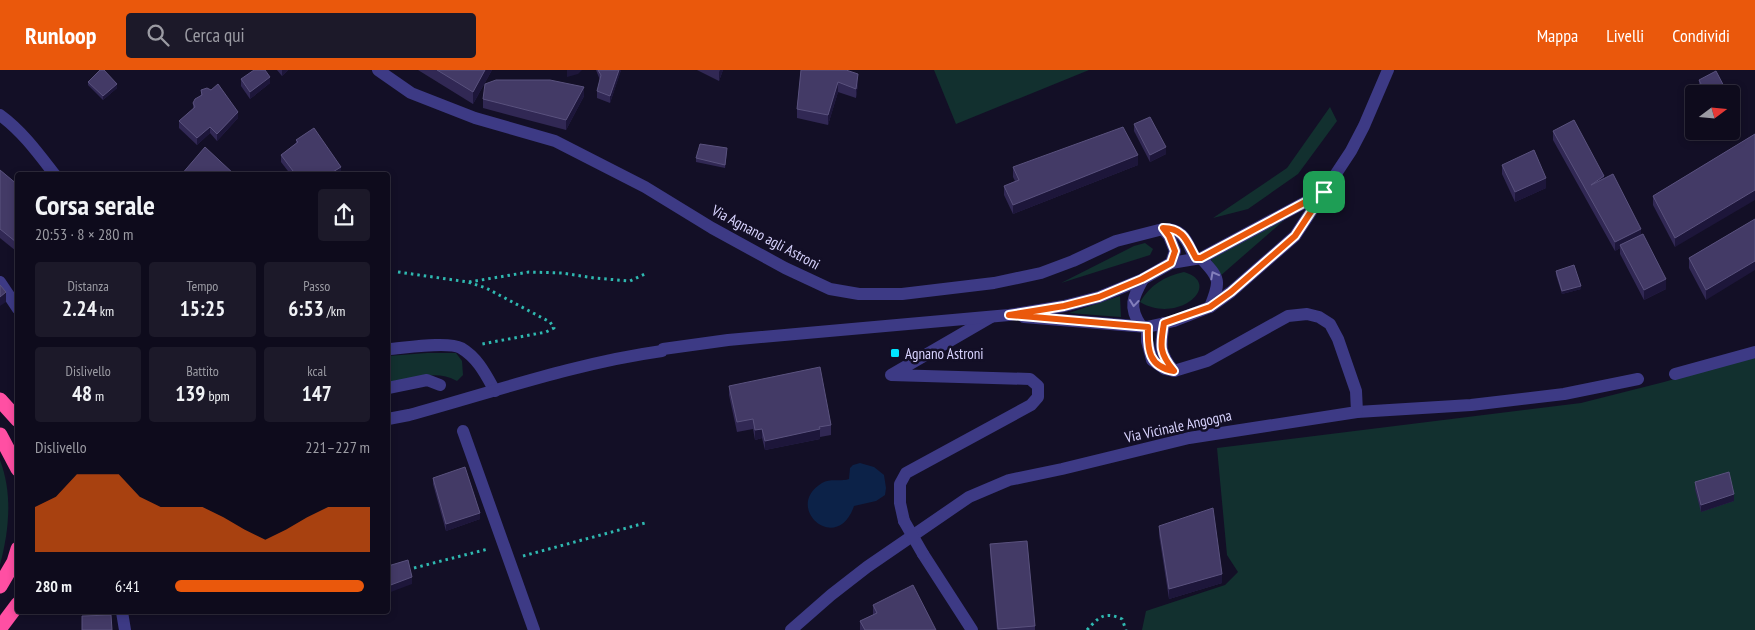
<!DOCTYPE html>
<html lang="it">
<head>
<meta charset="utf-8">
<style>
	body { margin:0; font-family:"PT Sans Narrow",sans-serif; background:#1c1929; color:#f1f3f6; height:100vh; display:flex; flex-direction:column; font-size:19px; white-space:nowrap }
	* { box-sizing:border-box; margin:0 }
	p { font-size:16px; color:#9b9ba3 }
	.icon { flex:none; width:28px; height:28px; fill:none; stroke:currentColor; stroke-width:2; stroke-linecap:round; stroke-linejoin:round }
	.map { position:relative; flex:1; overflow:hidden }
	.sheet { position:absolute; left:15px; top:102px; width:375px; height:442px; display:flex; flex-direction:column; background:#0e0b1c; border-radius:5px; box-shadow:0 2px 8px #0003,0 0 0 1px #2e2b3b }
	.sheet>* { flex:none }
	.needle { width:32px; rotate:74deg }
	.tools { position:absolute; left:1685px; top:15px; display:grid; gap:10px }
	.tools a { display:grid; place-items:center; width:55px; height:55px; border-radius:5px; background:#0e0b1c; box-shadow:0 2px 8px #0003,0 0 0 1px #2e2b3b; font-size:25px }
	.pin { position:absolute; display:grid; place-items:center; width:42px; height:42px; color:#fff; margin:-21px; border-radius:10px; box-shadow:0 2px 8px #0006 }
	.round { display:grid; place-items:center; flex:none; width:52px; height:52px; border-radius:5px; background:#1c1929 }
	.summary { display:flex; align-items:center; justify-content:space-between; height:85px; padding:0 20px }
	h1 { font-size:28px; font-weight:600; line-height:38px }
	.metrics { display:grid; grid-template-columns:repeat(3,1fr); gap:8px; height:85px; padding:5px 20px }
	.metrics div { display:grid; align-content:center; border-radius:5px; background:#1c1929; text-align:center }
	.metrics b { font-size:21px; font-weight:600 }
	.metrics small { font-size:14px; font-weight:400 }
	.metrics p { font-size:14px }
	.chart { height:140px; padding:10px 20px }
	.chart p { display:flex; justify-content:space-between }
	.chart svg { width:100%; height:90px; margin-top:5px; fill:#ea580c; opacity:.7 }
	ul { padding:0 20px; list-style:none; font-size:16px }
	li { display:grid; grid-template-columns:80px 60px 1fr; align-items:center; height:38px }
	li i { height:12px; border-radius:6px; background:#ea580c }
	header { display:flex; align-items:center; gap:30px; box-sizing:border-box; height:70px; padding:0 25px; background:#ea580c; color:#fff }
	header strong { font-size:24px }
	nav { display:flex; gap:28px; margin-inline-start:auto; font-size:18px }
	.search { width:350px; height:45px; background:#1c1929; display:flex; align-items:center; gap:12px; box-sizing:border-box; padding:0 18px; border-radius:5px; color:#9b9ba3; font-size:19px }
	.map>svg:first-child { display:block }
	.green { fill:#12302f }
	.water { fill:#0c2248 }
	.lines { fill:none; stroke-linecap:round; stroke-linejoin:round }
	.path { stroke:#2fb8b0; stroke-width:3; stroke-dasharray:2.5 4; stroke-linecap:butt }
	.service { stroke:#3d3a85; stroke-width:12 }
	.minor { stroke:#3d3a85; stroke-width:12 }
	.tertiary { stroke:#3d3a85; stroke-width:12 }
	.motorway { stroke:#ff4fa3; stroke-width:15 }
	.service-bridge { stroke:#3d3a85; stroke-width:12 }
	.wall { fill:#312854 }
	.shaded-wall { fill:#1d163a }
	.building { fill:#433a66; stroke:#5a527e }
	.oneway { stroke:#837fbc }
	.route-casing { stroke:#fff; stroke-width:10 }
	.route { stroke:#ea580c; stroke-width:6 }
	.poi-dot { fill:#00e5ff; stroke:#130f26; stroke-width:2 }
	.labels { text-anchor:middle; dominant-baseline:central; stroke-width:5; stroke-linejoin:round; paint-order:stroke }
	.street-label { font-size:15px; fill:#d9d4ff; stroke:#130f26 }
	.poi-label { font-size:15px; fill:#d9d4ff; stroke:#130f26; text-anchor:start }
</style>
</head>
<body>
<header>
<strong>Runloop</strong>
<div class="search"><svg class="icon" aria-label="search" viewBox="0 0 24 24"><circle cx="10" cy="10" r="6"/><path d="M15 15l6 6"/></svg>Cerca qui</div>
<nav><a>Mappa</a><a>Livelli</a><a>Condividi</a></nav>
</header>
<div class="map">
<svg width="1755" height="560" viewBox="0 0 1755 560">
	<rect width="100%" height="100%" fill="#130f26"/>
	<!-- green -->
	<g class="green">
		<path d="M934,0h155l-133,54z"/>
		<path d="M1330,37l7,14 -39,53 -50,35 -35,9 74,-50z"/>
		<path d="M1299,137l-80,70 -8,-18z"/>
		<path d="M1145,173l8,6 -3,6 -89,28 73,-37z"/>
		<path d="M1184,202c40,12 -6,53 -44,30 10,-17 25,-26 44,-30z"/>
		<path d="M1120,226l1,21 -52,-4z"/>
		<path d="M427,283h29l6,8 1,14 -6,6c-23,-13 -45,0 -69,1v-26z"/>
		<path d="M1755,286v274h-613l4,-19 79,-26 13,-13 -11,-17 -10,-107 364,-45 83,-21z"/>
		<path d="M0,390c13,35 9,70 0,105z"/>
	</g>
	<!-- water -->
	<path class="water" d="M860,393l14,4 10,8 2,13 -1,7 -9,6 -22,5c-17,50 -72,1 -32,-23 8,-5 18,-1 27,-4l1,-11 3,-3z"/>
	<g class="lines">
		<!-- path -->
		<g class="path">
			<path d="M398,202l70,10 18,6 64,34 4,6 -8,4 -64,12"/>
			<path d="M469,212l60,-10 33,1 32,5 36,3 17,-8"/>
			<path d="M523,486l122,-33"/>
			<path d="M414,498l74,-19"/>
			<path d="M1087,560c12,-13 17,-19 35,-11l4,11"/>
		</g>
		<!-- service -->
		<g class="service">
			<path d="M388,279c16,-1 60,-8 73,-1 17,10 25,27 34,43"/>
			<path d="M1675,304l80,-22"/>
			<path d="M388,318l39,-8 13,5"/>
			<path d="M1357,342l114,-7 93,-11 74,-15"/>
			<path d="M463,361l71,199"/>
			<path d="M904,451l-4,-18v-19l6,-11 125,-68 7,-8v-11l-8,-7 -139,-4 100,-58"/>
			<path d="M923,484l49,76"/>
		</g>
		<!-- minor -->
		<g class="minor">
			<path d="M378,0l33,23 64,25 80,23 90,46 67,41 73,40 45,21 29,5h43l92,-11 47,-10 32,-12 43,-20 47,-12c21,-1 24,13 32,29"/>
			<path d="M1163,159l6,7 6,15 -4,12"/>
			<path d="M0,212l18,27"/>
			<path d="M1164,253c-4,23 -5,30 10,48"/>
			<path d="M122,542l3,18"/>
			<path d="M791,560l40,-35 36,-28 102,-70 40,-17 53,-11 127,-31 168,-26 -1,-21 -18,-52 -8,-15 -11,-7 -12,-3 -19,2 -81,45 -33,10 -9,-2 -13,-9 -5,-19v-14"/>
		</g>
		<!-- tertiary -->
		<g class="tertiary">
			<path d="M0,45c22,16 38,38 55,60"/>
			<path d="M1210,237l21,-15 64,-56 56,-85 13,-25 24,-56"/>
			<path d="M1024,247l123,10 27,-6 36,-14c11,-27 10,-28 -9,-49"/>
			<path d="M1141,256c-13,-19 -8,-29 2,-47"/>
			<path d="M388,349l21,-4c84,-23 167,-52 253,-64l1,-2 65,-9 281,-25 55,-9 35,-9 44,-18 28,-16 30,-5 123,-66"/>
		</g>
		<!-- motorway -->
		<g class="motorway">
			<path d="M0,330l18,20"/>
			<path d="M0,365l18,34"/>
			<path d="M0,516l14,-24 4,-13"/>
			<path d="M0,558l18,-24"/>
		</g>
		<!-- service-bridge -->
		<path class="service-bridge" d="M904,451l19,33"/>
	</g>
	<!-- wall -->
	<g class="wall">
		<path d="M277,0h11l-6,6z"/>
		<path d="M418,0h74l-19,34z"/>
		<path d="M596,0h25l-11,33 -13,-5v-7l3,-11z"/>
		<path d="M697,0h26l-4,11z"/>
		<path d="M801,0l57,14 -2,14 -18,-6 -10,33 -31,-7v-9z"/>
		<path d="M241,9l29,4 -20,16 -9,-13z"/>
		<path d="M1699,10l29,14h-27l-2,-4z"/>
		<path d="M88,12l29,6 -14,12 -15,-15z"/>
		<path d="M201,20l37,28 -21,23 -7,-8 -13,12 -18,-17v-7l14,-12v-6l8,-8z"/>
		<path d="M584,26l-18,34 -83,-22v-9z"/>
		<path d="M1134,54l32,30 -16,8 -16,-31z"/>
		<path d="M1553,61l51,47 37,57 25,54 -22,11 -24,-46v-6l-5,3 -62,-111z"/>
		<path d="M1755,64l-80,113 -22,-42v-9z"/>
		<path d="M296,70l45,33 -3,2h-47l-10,-13v-7l15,-12z"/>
		<path d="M727,81l-2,17 -29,-6v-4z"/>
		<path d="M1138,95l-125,49 -9,-19v-9l11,-5 -2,-4v-10z"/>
		<path d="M1502,95l44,23 -31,14 -13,-28z"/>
		<path d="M0,100l18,15 -2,66 -16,-13z"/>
		<path d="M1755,149l-49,81 -17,-32v-10z"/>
		<path d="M1556,201l25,18 -19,5 -6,-19z"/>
		<path d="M729,316l102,39v10l-11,2v2l-55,11 -3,-12 -7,2 -2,-11 -16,3 -8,-37z"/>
		<path d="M433,408l47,41 -34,12 -13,-47z"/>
		<path d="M1695,412l39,19 -33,11 -6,-23z"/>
		<path d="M1159,456l63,57 -53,16 -10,-64z"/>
		<path d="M990,474l45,82v4h-38l-7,-77z"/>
		<path d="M873,535l63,25h-76v-9l13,-6z"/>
	</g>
	<!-- shaded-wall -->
	<g class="shaded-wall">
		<path d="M282,0h6l-6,6z"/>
		<path d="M485,0h7l-19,34v-12z"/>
		<path d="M567,0h15l-4,4 -11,3z"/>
		<path d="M619,0h2l-11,33v-7z"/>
		<path d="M720,0h3l-4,11v-9z"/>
		<path d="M858,4v10l-2,14v-9z"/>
		<path d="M270,7v6l-20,16v-7z"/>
		<path d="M838,12v10l-10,33v-10z"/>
		<path d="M117,14v4l-14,12v-4z"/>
		<path d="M584,17v9l-18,34v-10z"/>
		<path d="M1733,32v10h-2v-9z"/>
		<path d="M238,42v6l-21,23v-7z"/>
		<path d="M210,57v6l-13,12v-7z"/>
		<path d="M1166,77v7l-16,8v-7z"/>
		<path d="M1138,85v10l-125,49v-9z"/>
		<path d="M341,97v6l-3,2h-10z"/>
		<path d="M1604,106v9h-13z"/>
		<path d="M1546,108v10l-31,14v-10z"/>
		<path d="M1755,120v10l-80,47v-9z"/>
		<path d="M1641,159v10l-21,6v3l-5,3v-9z"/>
		<path d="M18,170v9l-2,2v-9z"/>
		<path d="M1755,191v9l-49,30v-10z"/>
		<path d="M1666,209v10l-22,11v-10z"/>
		<path d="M1581,216v3l-19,5v-3z"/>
		<path d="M6,222v10l-6,4v-9z"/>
		<path d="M762,359v9l-7,2v-10z"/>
		<path d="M820,359v10l-55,11v-9z"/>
		<path d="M1734,424v7l-33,11v-7z"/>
		<path d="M480,443v6l-34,12v-7z"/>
		<path d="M1222,504v9l-53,16v-10z"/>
		<path d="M412,507v7l-24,9v-7z"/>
	</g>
	<!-- building -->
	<g class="building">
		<path d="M100,0h4l13,14 -14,12 -15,-14z"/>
		<path d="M254,0h11l5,7 -20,15 -9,-13z"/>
		<path d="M437,0h48l-12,22z"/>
		<path d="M598,0h21l-9,26 -13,-5 4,-16z"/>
		<path d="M801,0h45l12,4 -2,15 -18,-7 -10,33 -31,-6z"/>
		<path d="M1716,1l12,23h-22l-7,-14z"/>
		<path d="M496,10h54l34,7 -18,33 -83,-21 2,-15z"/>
		<path d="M218,14l20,28 -21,22 -7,-7 -13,11 -18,-17 16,-14 -2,-4 2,-4 7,-4 -1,-5 6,-2 4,2z"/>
		<path d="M1150,47l16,30 -16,8 -16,-31z"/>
		<path d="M1574,50l30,56 -13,9 22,-11 28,55 -26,13 -62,-111z"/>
		<path d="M1123,57l15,28 -125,50 -9,-19 15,-6 -6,-13z"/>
		<path d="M314,58l27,39 -13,8h-32l-15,-20 17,-13 -2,-2z"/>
		<path d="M1755,64v56l-80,48 -22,-42z"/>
		<path d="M700,74l27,4 -2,17 -29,-7z"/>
		<path d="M205,77l30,28h-54z"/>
		<path d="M1534,80l12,28 -31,14 -13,-27z"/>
		<path d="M0,100l18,15v55l-2,2 -16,-13z"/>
		<path d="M1755,149v42l-49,29 -17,-32z"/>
		<path d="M1643,164l23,45 -22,11 -24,-45z"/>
		<path d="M1574,195l7,21 -19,5 -6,-20z"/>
		<path d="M0,215l6,7 -6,5z"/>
		<path d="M820,297l11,58 -12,2 1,2 -55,12 -3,-12 -7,1 -2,-11 -16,3 -8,-36z"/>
		<path d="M465,397l15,46 -34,11 -13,-46z"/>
		<path d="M1729,402l5,22 -33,11 -6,-23z"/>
		<path d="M1213,438l9,66 -53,15 -10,-63z"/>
		<path d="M1027,471l8,85 -37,3 -8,-85z"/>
		<path d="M408,490l4,17 -24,9v-20z"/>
		<path d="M913,515l23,45h-71l-5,-9 17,-8 -4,-8z"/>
		<path d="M111,545l1,15h-30v-14z"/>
	</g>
	<!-- one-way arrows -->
	<defs><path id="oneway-chevron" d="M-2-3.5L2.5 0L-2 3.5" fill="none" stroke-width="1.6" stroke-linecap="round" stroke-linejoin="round" transform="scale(1.25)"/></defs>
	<g class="oneway">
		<use href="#oneway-chevron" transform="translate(1214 205) rotate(-118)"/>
		<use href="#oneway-chevron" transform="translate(1134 233) rotate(96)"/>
	</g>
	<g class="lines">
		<!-- route casing -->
		<g class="route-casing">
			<path id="route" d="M1324,122l-29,44 -64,56 -21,15 -46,16c-4,23 -5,30 10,48 -25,-4 -27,-21 -26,-44l-139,-12 55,-9 35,-9 43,-18 29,-16 4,-12 -6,-15 -6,-8c21,0 24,14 33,30h5z"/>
		</g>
		<!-- route -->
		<use href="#route" class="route"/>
	</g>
	<!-- markers -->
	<rect class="poi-dot" x="890" y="278" width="10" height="10" rx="2.5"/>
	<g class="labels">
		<!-- street labels -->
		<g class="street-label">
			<text transform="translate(766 167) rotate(28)">Via Agnano agli Astroni</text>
			<text transform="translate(1178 356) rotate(-12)">Via Vicinale Angogna</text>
		</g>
		<!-- poi labels -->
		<g class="poi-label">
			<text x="905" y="283">Agnano Astroni</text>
		</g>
	</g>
</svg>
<div class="tools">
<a><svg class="needle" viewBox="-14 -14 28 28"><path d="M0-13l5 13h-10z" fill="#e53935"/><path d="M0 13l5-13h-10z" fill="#9b9ba3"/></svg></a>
</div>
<div class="pin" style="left:1324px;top:122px;background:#1e9e55"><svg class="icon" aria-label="arrive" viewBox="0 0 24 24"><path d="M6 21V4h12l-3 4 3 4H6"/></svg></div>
<section class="sheet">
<div class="summary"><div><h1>Corsa serale</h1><p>20:53 · 8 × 280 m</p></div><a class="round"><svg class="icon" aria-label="share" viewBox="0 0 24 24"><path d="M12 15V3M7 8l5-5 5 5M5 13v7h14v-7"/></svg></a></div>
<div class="metrics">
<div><p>Distanza</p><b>2.24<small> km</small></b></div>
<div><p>Tempo</p><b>15:25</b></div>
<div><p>Passo</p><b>6:53<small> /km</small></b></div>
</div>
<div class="metrics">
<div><p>Dislivello</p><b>48<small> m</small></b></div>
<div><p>Battito</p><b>139<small> bpm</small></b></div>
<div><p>kcal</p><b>147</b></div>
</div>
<div class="chart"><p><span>Dislivello</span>221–227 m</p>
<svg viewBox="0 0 160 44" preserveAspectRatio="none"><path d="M0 44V22L10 17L20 6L30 6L40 6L50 17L60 22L70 22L80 22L90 27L100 33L110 38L120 33L130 27L140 22L150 22L160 22V44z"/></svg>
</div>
<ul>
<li><b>280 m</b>6:41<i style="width:97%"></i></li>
</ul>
</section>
</div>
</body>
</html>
